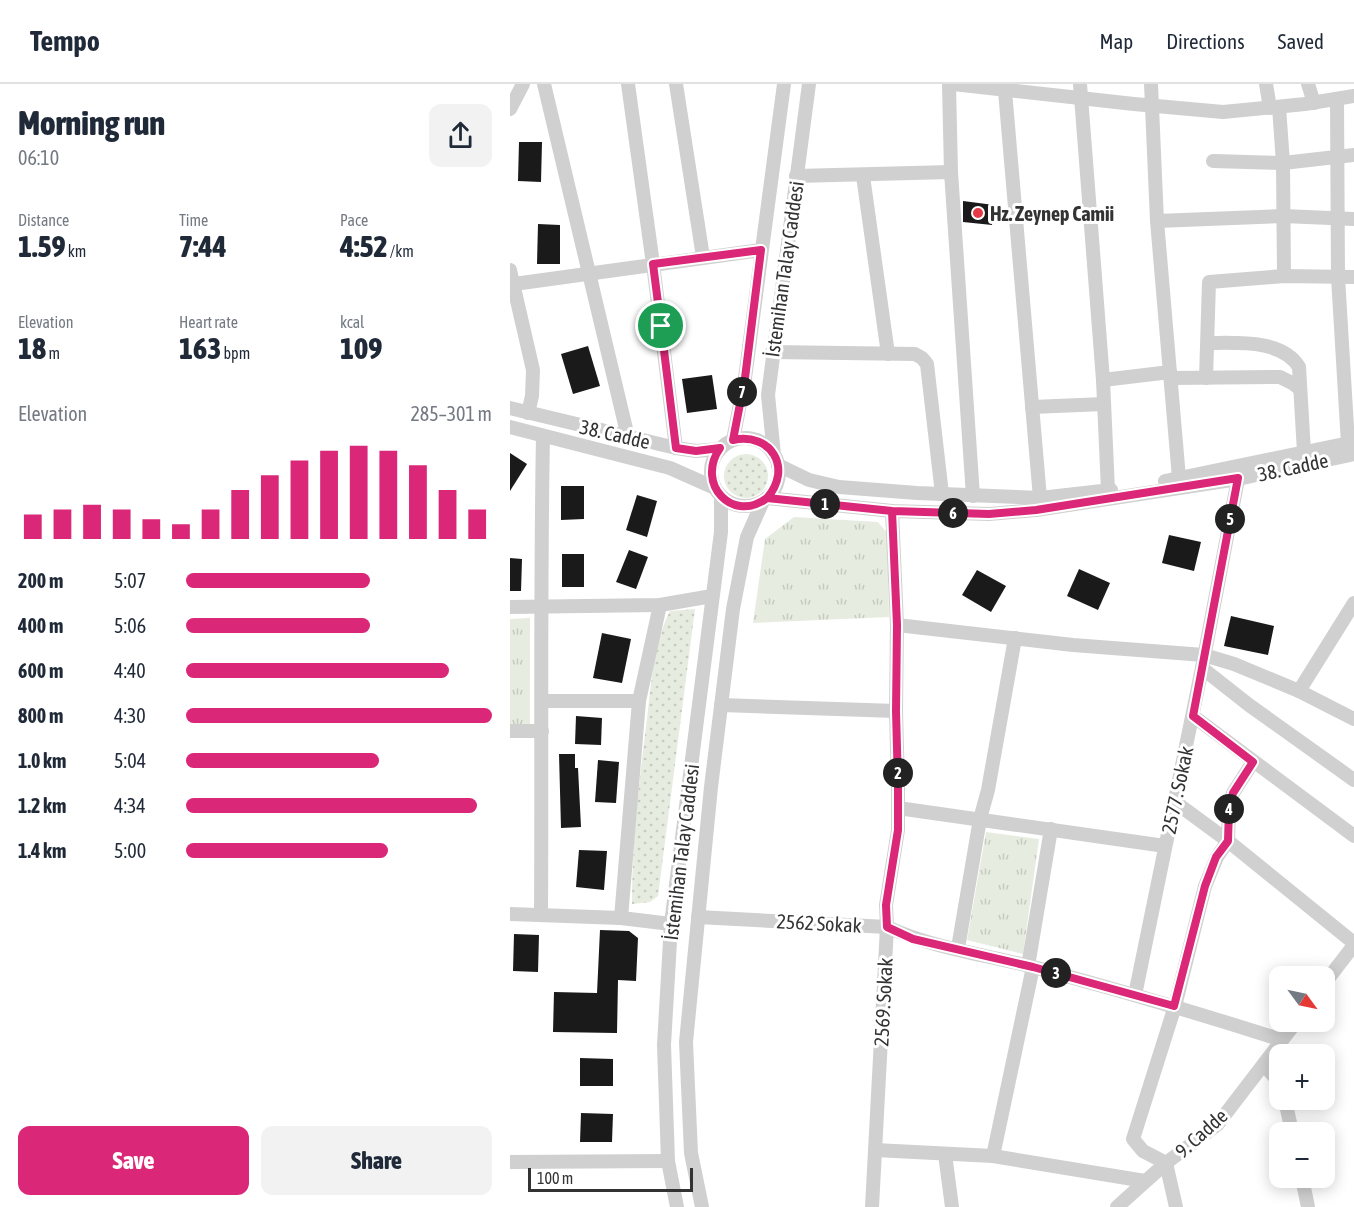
<!DOCTYPE html>
<html lang="en">
<head>
<meta charset="utf-8">
<style>
	body { margin:0; font-family:"Asap Condensed",sans-serif; background:#f2f2f3; color:#1f2937; height:100vh; display:flex; flex-direction:column; font-size:22px; white-space:nowrap }
	* { box-sizing:border-box; margin:0 }
	p { font-size:20px; color:#747a83 }
	.icon { flex:none; width:33px; height:33px; fill:none; stroke:currentColor; stroke-width:2; stroke-linecap:round; stroke-linejoin:round }
	.map { position:relative; flex:1; overflow:hidden }
	.panel { display:flex; flex-direction:column; background:#fff; width:510px }
	.panel>* { flex:none }
	.needle { width:39px; rotate:123deg }
	.controls { position:absolute; left:759px; top:882px; display:grid; gap:12px }
	.controls a { display:grid; place-items:center; width:66px; height:66px; border-radius:12px; background:#fff; box-shadow:0 3px 15px #0003; font-size:30px }
	.scale { position:absolute; left:18px; bottom:15px; width:165px; box-sizing:border-box; padding-left:6px; border:3px solid #333; border-top:0; font-size:16px; line-height:21px; white-space:nowrap; color:#333; -webkit-text-stroke:4px #fff; paint-order:stroke }
	.pin { position:absolute; display:grid; place-items:center; width:51px; height:51px; color:#fff; margin:-26px; border:3px solid #fff; border-radius:50%; box-shadow:0 2px 6px #0007 }
	.km { position:absolute; width:30px; height:30px; margin:-15px; border-radius:50%; background:#222; color:#fff; font-size:16px; line-height:30px; text-align:center }
	.round { display:grid; place-items:center; flex:none; width:63px; height:63px; border-radius:12px; background:#f2f2f3 }
	.headline { display:flex; align-items:center; justify-content:space-between; height:102px; padding:0 18px }
	h1 { font-size:33px; font-weight:800; line-height:45px }
	.figures { display:grid; grid-template-columns:repeat(3,1fr); gap:9px; height:102px; padding:6px 18px }
	.figures div { display:grid; align-content:center }
	.figures b { font-size:30px; font-weight:800 }
	.figures small { font-size:16px; font-weight:400 }
	.figures p { font-size:16px }
	.chart { height:168px; padding:12px 18px }
	.chart p { display:flex; justify-content:space-between }
	.chart svg { width:100%; height:108px; margin-top:6px; stroke:#db2777; stroke-width:6 }
	.button { display:flex; gap:12px; margin-top:auto; padding:12px 18px }
	.button a { flex:1; height:69px; border-radius:12px; background:#db2777; color:#fff; font-size:24px; font-weight:800; line-height:69px; text-align:center }
	.button a+a { background:#f2f2f3; color:#1f2937 }
	ul { padding:0 18px; list-style:none; font-size:20px }
	li { display:grid; grid-template-columns:96px 72px 1fr; align-items:center; height:45px }
	li i { height:15px; border-radius:8px; background:#db2777 }
	header { display:flex; align-items:center; gap:36px; box-sizing:border-box; height:84px; padding:0 30px; background:#fff; border-bottom:2px solid #e0e1e3 }
	header strong { font-size:28px }
	nav { display:flex; gap:33px; margin-inline-start:auto; font-size:21px }
	main { display:flex; flex:1; min-height:0 }
	.map>svg:first-child { display:block }
	.grass { fill:url(#grass-dots) }
	.park { fill:url(#park-tufts) }
	.building { fill:#1a1a1a }
	.lines { fill:none; stroke-linecap:round; stroke-linejoin:round }
	.minor { stroke:#d0d0d0; stroke-width:14 }
	.route-casing { stroke:#fff; stroke-width:12 }
	.route { stroke:#db2777; stroke-width:8 }
	.poi-dot { fill:#e63946; stroke:#fff; stroke-width:2 }
	.labels { text-anchor:middle; dominant-baseline:central; stroke-width:6; stroke-linejoin:round; paint-order:stroke }
	.poi-label { font-size:20px; font-weight:bold; fill:#333; stroke:#fff; text-anchor:start }
	.street-label { font-size:20px; fill:#333; stroke:#fff }
</style>
</head>
<body>
<header>
<strong>Tempo</strong>
<nav><a>Map</a><a>Directions</a><a>Saved</a></nav>
</header>
<main>
<section class="panel">
<div class="headline"><div><h1>Morning run</h1><p>06:10</p></div><a class="round"><svg class="icon" aria-label="share" viewBox="0 0 24 24"><path d="M12 15V3M7 8l5-5 5 5M5 13v7h14v-7"/></svg></a></div>
<div class="figures">
<div><p>Distance</p><b>1.59<small> km</small></b></div>
<div><p>Time</p><b>7:44</b></div>
<div><p>Pace</p><b>4:52<small> /km</small></b></div>
</div>
<div class="figures">
<div><p>Elevation</p><b>18<small> m</small></b></div>
<div><p>Heart rate</p><b>163<small> bpm</small></b></div>
<div><p>kcal</p><b>109</b></div>
</div>
<div class="chart"><p><span>Elevation</span>285–301 m</p>
<svg viewBox="0 0 160 44" preserveAspectRatio="none"><path d="M5 44V34M15 44V32M25 44V30M35 44V32M45 44V36M55 44V38M65 44V32M75 44V24M85 44V18M95 44V12M105 44V8M115 44V6M125 44V8M135 44V14M145 44V24M155 44V32"/></svg>
</div>
<ul>
<li><b>200 m</b>5:07<i style="width:60%"></i></li>
<li><b>400 m</b>5:06<i style="width:60%"></i></li>
<li><b>600 m</b>4:40<i style="width:86%"></i></li>
<li><b>800 m</b>4:30<i style="width:100%"></i></li>
<li><b>1.0 km</b>5:04<i style="width:63%"></i></li>
<li><b>1.2 km</b>4:34<i style="width:95%"></i></li>
<li><b>1.4 km</b>5:00<i style="width:66%"></i></li>
</ul>
<div class="button"><a>Save</a><a>Share</a></div>
</section>
<div class="map">
<svg width="844" height="1123" viewBox="0 0 844 1123">
	<defs>
		<pattern id="grass-dots" width="8" height="8" patternUnits="userSpaceOnUse" patternTransform="scale(1.5)"><rect width="8" height="8" fill="#e6ecdf"/><path d="M2 2h.1M6 6h.1" fill="none" stroke="#c6cbc0" stroke-width="1.8" stroke-linecap="round"/></pattern>
		<pattern id="park-tufts" width="24" height="20" patternUnits="userSpaceOnUse" patternTransform="scale(1.5)"><rect width="24" height="20" fill="#e6ecdf"/><path d="M3 7l-1-3M5 7V3M7 7l1-3M15 17l-1-3M17 17v-4M19 17l1-3" fill="none" stroke="#c6cbc0"/></pattern>
	</defs>
	<rect width="100%" height="100%" fill="#fff"/>
	<!-- grass -->
	<g class="grass">
		<circle cx="236" cy="392" r="22"/>
		<path d="M185,525l-37,287 -8,6 -18,2c0,-61 7,-123 15,-185 4,-33 7,-78 23,-108z"/>
	</g>
	<!-- park -->
	<g class="park">
		<path d="M284,433l84,5 9,11 2,84 -136,6 12,-84z"/>
		<path d="M20,534v108l-20,-1v-106z"/>
		<path d="M476,748l53,7 -16,115 -56,-14z"/>
	</g>
	<!-- building -->
	<g class="building">
		<path d="M9,58h23l-1,40 -23,-1z"/>
		<path d="M453,117l31,4 -2,20 -29,-3z"/>
		<path d="M28,140l22,1v39h-23z"/>
		<path d="M78,262l12,40 -27,8 -12,-40z"/>
		<path d="M202,291l5,34 -30,4 -5,-34z"/>
		<path d="M0,369l17,11 -17,27z"/>
		<path d="M51,402h23v33l-23,1z"/>
		<path d="M127,411l20,6 -10,36 -21,-7z"/>
		<path d="M659,451l32,7 -7,29 -32,-8z"/>
		<path d="M119,466l19,7 -12,32 -20,-7z"/>
		<rect x="52" y="470" width="22" height="33"/>
		<path d="M0,474l12,1 -1,32h-11z"/>
		<path d="M569,485l31,14 -12,27 -31,-14z"/>
		<path d="M467,486l29,16 -15,26 -29,-17z"/>
		<path d="M721,532l43,10 -6,29 -44,-9z"/>
		<path d="M92,549l29,6 -9,44 -29,-5z"/>
		<path d="M66,632l26,2 -1,27 -26,-1z"/>
		<path d="M49,670h16v14h3l3,59 -20,1z"/>
		<path d="M88,676l21,2 -3,41 -21,-1z"/>
		<path d="M69,766l28,1 -3,39 -28,-3z"/>
		<path d="M90,846l29,1 9,7 -2,43 -18,-1 -1,53 -64,-1 1,-40 43,1z"/>
		<path d="M4,850l25,1 -1,37 -25,-1z"/>
		<path d="M70,974l33,1v27h-33z"/>
		<path d="M71,1029l32,1 -1,28h-32z"/>
	</g>
	<g class="lines">
		<!-- minor -->
		<g class="minor">
			<path d="M34,0l84,353"/>
			<path d="M118,0l25,180 23,184"/>
			<path d="M166,0l27,173"/>
			<path d="M439,0l2,88 22,324"/>
			<path d="M443,0l181,20 89,8 82,-8 49,-8"/>
			<path d="M570,0l23,296 5,110"/>
			<path d="M641,0l6,137 22,257"/>
			<path d="M756,0l4,24"/>
			<path d="M798,0l6,19"/>
			<path d="M495,7l35,407"/>
			<path d="M827,15l1,178 10,167"/>
			<path d="M769,23l4,56 1,113"/>
			<path d="M0,25l13,-25"/>
			<path d="M703,77l70,2 71,-8"/>
			<path d="M286,92l155,-4"/>
			<path d="M353,92l25,178"/>
			<path d="M647,137l126,-5 71,3"/>
			<path d="M0,186l23,100 -1,26 -4,17"/>
			<path d="M4,200l247,-34"/>
			<path d="M698,259c28,0 74,-4 91,24l5,85"/>
			<path d="M262,268l143,2 7,4 5,6 15,130"/>
			<path d="M661,294l109,-1 12,6 8,6"/>
			<path d="M696,294l3,-96 75,-6 70,1"/>
			<path d="M593,296l67,-8"/>
			<path d="M522,323l72,-3"/>
			<path d="M0,324l166,40 20,3 24,-2"/>
			<path d="M0,343l160,41 45,20"/>
			<circle cx="235" cy="388" r="34"/>
			<path d="M223,356l12,-62 39,-294"/>
			<path d="M264,371l-6,-60 41,-311"/>
			<path d="M268,381l31,15 30,7 78,6 123,5 71,-8"/>
			<path d="M655,397l189,-39"/>
			<path d="M257,414l125,13 97,3 47,-4 202,-31 116,-25"/>
			<path d="M0,523l150,-2 52,-9"/>
			<path d="M387,541l176,20 131,10 30,9 65,27 55,28"/>
			<path d="M692,584l47,37 105,75"/>
			<path d="M789,607l55,-88"/>
			<path d="M32,617h97"/>
			<path d="M211,621l175,6"/>
			<path d="M683,632l161,120"/>
			<path d="M0,647h32"/>
			<path d="M665,718l53,39 126,102"/>
			<path d="M388,724l267,38"/>
			<path d="M0,830l111,4 50,6"/>
			<path d="M31,830c1,-159 -1,-319 2,-478"/>
			<path d="M188,833l189,10c46,21 100,28 150,41 82,22 164,46 245,72"/>
			<path d="M111,834l18,-217 21,-96"/>
			<path d="M448,864l22,-129 8,-29 27,-152"/>
			<path d="M518,882l23,-137"/>
			<path d="M814,900l30,-39"/>
			<path d="M625,911l67,-327 36,-189"/>
			<path d="M754,981l16,18"/>
			<path d="M775,1016l7,32"/>
			<path d="M365,1066l118,6 152,25"/>
			<path d="M435,1070l7,53"/>
			<path d="M483,1072l40,-189"/>
			<path d="M0,1078l158,-1"/>
			<path d="M792,1094l6,29"/>
			<path d="M167,1123l-9,-46 -4,-116 7,-121 50,-392v-35"/>
			<path d="M192,1123l-11,-54 -5,-111 25,-255 22,-178 14,-72 16,-36"/>
			<path d="M362,1123l15,-280 -1,-22 12,-75v-45l-2,-74 1,-86 -5,-114"/>
			<path d="M607,1123l49,-44 51,-38 79,-103"/>
			<path d="M666,1123l-10,-44 -23,-12 -10,-12 42,-133 30,-120 12,-29 11,-16 1,-33 4,-15 20,-31"/>
		</g>
	</g>
	<g class="lines">
		<!-- route casing -->
		<g class="route-casing">
			<path id="route" d="M151,242l15,122 20,3 24,-3c-25,36 13,76 47,50l125,13 5,114 -1,86 2,74v45l-12,75 1,22 26,12 120,28 141,39 31,-120 11,-29 12,-16 1,-33 4,-15 20,-31 -60,-46 45,-238 -202,32 -47,4 -97,-3 -125,-13c26,-30 4,-66 -34,-58l12,-62 16,-128 -108,14 8,62"/>
		</g>
		<!-- route -->
		<use href="#route" class="route"/>
	</g>
	<!-- markers -->
	<circle class="poi-dot" cx="468" cy="129" r="6"/>
	<g class="labels">
		<!-- poi labels -->
		<g class="poi-label">
			<text x="480" y="129">Hz. Zeynep Camii</text>
		</g>
		<!-- street labels -->
		<g class="street-label">
			<text transform="translate(274 185) rotate(-82)">İstemihan Talay Caddesi</text>
			<text transform="translate(105 350) rotate(13)">38. Cadde</text>
			<text transform="translate(783 383) rotate(-12)">38. Cadde</text>
			<text transform="translate(667 706) rotate(-78)">2577. Sokak</text>
			<text transform="translate(171 768) rotate(-83)">İstemihan Talay Caddesi</text>
			<text transform="translate(309 839) rotate(3)">2562 Sokak</text>
			<text transform="translate(373 918) rotate(-87)">2569. Sokak</text>
			<text transform="translate(691 1049) rotate(-42)">9. Cadde</text>
		</g>
	</g>
</svg>
<div class="controls">
<a><svg class="needle" viewBox="-14 -14 28 28"><path d="M0-13l5 13h-10z" fill="#e53935"/><path d="M0 13l5-13h-10z" fill="#747a83"/></svg></a>
<a>+</a>
<a>−</a>
</div>
<div class="scale">100 m</div>
<div class="pin" style="left:151px;top:242px;background:#1e9e55"><svg class="icon" aria-label="arrive" viewBox="0 0 24 24"><path d="M6 21V4h12l-3 4 3 4H6"/></svg></div>
<b class="km" style="left:315px;top:420px">1</b>
<b class="km" style="left:388px;top:689px">2</b>
<b class="km" style="left:546px;top:889px">3</b>
<b class="km" style="left:719px;top:725px">4</b>
<b class="km" style="left:720px;top:435px">5</b>
<b class="km" style="left:443px;top:429px">6</b>
<b class="km" style="left:232px;top:308px">7</b>
</div>
</main>
</body>
</html>
